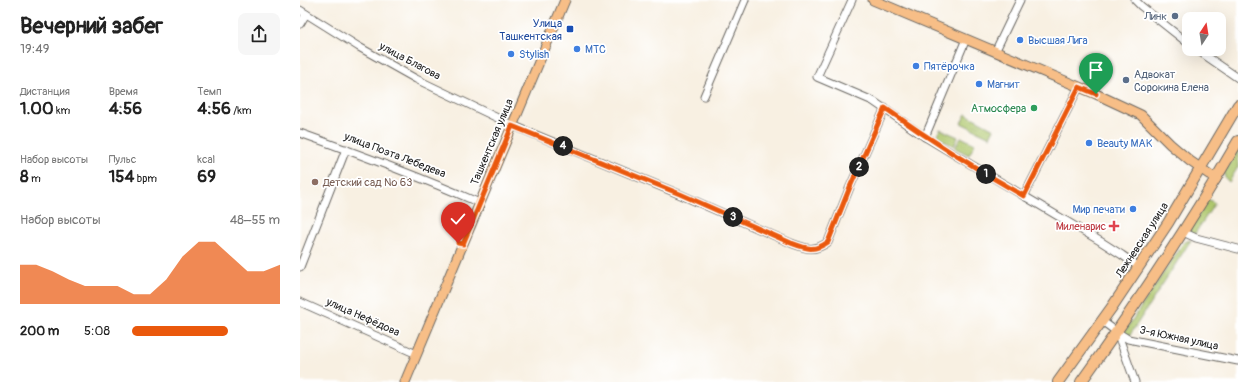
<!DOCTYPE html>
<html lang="ru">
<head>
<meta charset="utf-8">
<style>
	body { margin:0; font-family:Pangolin,sans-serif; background:#f6f6f6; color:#222; height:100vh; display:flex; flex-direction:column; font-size:15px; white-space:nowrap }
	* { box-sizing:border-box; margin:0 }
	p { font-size:13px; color:#767676 }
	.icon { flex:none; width:22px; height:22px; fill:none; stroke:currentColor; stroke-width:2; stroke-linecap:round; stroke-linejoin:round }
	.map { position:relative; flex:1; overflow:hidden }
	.drawer { display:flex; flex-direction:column; background:#fff; width:300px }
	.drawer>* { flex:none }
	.needle { width:26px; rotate:12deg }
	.tools { position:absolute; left:882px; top:12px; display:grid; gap:8px }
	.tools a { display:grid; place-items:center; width:44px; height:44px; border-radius:8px; background:#fff; box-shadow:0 4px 16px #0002; font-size:20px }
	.pin { position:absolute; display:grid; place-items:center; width:34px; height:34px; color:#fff; margin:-41px -17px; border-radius:50% 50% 50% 0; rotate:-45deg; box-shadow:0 0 4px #0007 }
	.pin .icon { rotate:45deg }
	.km { position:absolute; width:20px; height:20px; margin:-10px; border-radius:50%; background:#222; color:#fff; font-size:11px; line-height:20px; text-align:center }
	.round { display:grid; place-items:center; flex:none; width:42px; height:42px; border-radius:8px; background:#f6f6f6 }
	.overview { display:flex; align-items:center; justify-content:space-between; height:68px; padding:0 20px }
	h1 { font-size:22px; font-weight:700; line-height:30px }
	.metrics { display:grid; grid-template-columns:repeat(3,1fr); gap:6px; height:68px; padding:4px 20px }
	.metrics div { display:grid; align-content:center }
	.metrics b { font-size:17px; font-weight:700 }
	.metrics small { font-size:11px; font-weight:400 }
	.metrics p { font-size:11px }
	.chart { height:112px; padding:8px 20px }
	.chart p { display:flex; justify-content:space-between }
	.chart svg { width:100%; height:72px; margin-top:4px; fill:#ea580c; opacity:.7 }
	ul { padding:0 20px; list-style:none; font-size:13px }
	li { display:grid; grid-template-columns:64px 48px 1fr; align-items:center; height:30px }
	li i { height:10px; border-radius:5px; background:#ea580c }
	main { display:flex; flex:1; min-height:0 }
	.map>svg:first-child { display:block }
	.grass { fill:#adc66b; stroke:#647144 }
	.park { fill:url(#park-tufts); stroke:#647144 }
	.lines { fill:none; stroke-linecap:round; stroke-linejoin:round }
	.minor-casing { stroke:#696661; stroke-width:9 }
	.major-casing { stroke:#696661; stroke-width:11 }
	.highway-casing { stroke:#696661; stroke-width:12 }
	.minor { stroke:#fff; stroke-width:7 }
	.major { stroke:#f7be87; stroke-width:9 }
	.highway { stroke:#f7be87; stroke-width:10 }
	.route-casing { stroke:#fff; stroke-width:8 }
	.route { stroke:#ea580c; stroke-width:5 }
	.service-dot { fill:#5c6f8a; stroke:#fff; stroke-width:1.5 }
	.transit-dot { fill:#1a4fb4; stroke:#fff; stroke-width:1.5 }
	.shop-dot { fill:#3f7fe0; stroke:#fff; stroke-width:1.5 }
	.leisure-dot { fill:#2e9e5b; stroke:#fff; stroke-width:1.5 }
	.education-dot { fill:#8d6e63; stroke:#fff; stroke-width:1.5 }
	.health-dot { fill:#e0444e; stroke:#fff; stroke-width:1.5 }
	.labels { text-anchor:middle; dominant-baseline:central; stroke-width:3.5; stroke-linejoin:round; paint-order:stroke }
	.service-label { font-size:11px; fill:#4e5e75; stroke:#fff; text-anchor:end }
	.transit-label { font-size:11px; fill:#164399; stroke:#fff; text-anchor:end }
	.shop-label { font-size:11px; fill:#366cbe; stroke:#fff; text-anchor:start }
	.street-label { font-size:11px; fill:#1c1c1c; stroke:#fff }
	.leisure-label { font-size:11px; fill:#27864d; stroke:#fff; text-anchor:end }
	.education-label { font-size:11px; fill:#785e54; stroke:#fff; text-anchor:start }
	.health-label { font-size:11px; fill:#be3a42; stroke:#fff; text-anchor:end }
</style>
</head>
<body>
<main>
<section class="drawer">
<div class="overview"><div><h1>Вечерний забег</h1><p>19:49</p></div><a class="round"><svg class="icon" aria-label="share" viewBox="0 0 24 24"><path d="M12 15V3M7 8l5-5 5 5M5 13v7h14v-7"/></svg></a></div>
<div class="metrics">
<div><p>Дистанция</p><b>1.00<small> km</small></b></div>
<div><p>Время</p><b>4:56</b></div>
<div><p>Темп</p><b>4:56<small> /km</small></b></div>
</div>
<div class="metrics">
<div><p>Набор высоты</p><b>8<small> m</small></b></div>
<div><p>Пульс</p><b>154<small> bpm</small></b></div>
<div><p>kcal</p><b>69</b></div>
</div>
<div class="chart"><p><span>Набор высоты</span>48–55 m</p>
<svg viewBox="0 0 160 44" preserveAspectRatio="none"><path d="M0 44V20L10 20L20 24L30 29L40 33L50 33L60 33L70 38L80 38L90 29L100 15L110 6L120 6L130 15L140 24L150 24L160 20V44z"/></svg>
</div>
<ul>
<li><b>200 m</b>5:08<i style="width:65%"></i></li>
</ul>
</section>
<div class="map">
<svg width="938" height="382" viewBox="0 0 938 382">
	<defs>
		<pattern id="park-tufts" width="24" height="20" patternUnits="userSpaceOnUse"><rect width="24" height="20" fill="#adc66b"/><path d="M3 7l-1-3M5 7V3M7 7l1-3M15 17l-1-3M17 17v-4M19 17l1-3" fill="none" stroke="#94aa5c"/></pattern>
	</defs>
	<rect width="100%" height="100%" fill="#fff"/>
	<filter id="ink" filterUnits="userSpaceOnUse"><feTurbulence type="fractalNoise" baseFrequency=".025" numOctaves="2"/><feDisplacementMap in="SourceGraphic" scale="8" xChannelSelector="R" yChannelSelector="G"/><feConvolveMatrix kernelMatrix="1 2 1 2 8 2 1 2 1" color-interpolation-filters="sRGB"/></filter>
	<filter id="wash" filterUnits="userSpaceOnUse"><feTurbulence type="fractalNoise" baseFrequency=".012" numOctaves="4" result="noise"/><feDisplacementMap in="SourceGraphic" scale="16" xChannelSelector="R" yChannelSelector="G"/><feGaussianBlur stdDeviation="0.9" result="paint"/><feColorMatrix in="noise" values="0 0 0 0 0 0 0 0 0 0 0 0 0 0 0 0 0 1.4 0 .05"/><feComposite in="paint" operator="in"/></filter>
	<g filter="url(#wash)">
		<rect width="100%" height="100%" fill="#f8f0e2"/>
		<!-- grass -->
		<g class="grass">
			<path d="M640,129l18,8 -4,9 -18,-9z"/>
			<path d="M938,148v19l-9,15 -4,-4 -1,-5z"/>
			<path d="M908,199l7,4 -21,32 -5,-4z"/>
			<path d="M891,240l-61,95h-2l-3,-1v-3l59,-89z"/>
		</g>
		<!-- park -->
		<g class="park">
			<path d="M666,114l28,15 -4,8 -29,-14z"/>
			<path d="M661,137l14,7 -6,11 -14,-7z"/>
		</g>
	</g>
	<g filter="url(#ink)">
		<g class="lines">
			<!-- minor casing -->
			<g class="minor-casing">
				<g id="minor">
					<path d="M552,0l-35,77 56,24 52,36 30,18 145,86 22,14 17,12"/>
					<path d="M835,0l6,6 48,38"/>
					<path d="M0,10l59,37 57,32 92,44"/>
					<path d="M0,24l6,-10"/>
					<path d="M896,49l42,29"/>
					<path d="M695,52l25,-52"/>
					<path d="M404,96l41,-96"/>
					<path d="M212,125l167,69 112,49c16,6 23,9 37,-1l22,-55 35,-79"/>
					<path d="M0,133c59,21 118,43 175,68"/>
					<path d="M625,137l41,-98"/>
					<path d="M724,196l55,-109"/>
					<path d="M883,232l13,6 42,11"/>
					<path d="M0,267l46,-118"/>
					<path d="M0,302l112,50"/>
					<path d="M802,321l15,11 11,7 110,22"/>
					<path d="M817,332l18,50"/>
				</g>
			</g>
			<!-- major casing -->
			<g class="major-casing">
				<g id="major">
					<path d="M573,0l223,94 45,21 29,29 20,17 26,18"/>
					<path d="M105,382l160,-382"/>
				</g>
			</g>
			<!-- highway casing -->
			<g class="highway-casing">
				<g id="highway">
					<path d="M758,382l54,-75 56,-84 70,-118"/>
					<path d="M781,382c56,-78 109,-158 157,-241"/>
				</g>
			</g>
			<!-- minor -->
			<use href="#minor" class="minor"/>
			<!-- major -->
			<use href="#major" class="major"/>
			<!-- highway -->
			<use href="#highway" class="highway"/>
		</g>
	</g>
	<g class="lines" filter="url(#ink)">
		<!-- route casing -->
		<g class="route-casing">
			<path id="route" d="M158,243l5,1 49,-118 168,68 111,49c16,6 23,9 37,-1l22,-55 35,-79c45,32 91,61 139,88l55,-109 17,7"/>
		</g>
		<!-- route -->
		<use href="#route" class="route"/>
	</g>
	<!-- markers -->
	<g class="service-dot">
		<circle cx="875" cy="16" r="4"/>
		<circle cx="826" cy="80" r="4"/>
	</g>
	<rect class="transit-dot" x="266" y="25" width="8" height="8" rx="2"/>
	<g class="shop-dot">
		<circle cx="720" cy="40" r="4"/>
		<circle cx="277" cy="49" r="4"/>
		<circle cx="211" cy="54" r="4"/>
		<circle cx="616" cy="66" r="4"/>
		<circle cx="679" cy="84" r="4"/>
		<circle cx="789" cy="143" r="4"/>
		<circle cx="833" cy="209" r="4"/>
	</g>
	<circle class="leisure-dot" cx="734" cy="108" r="4"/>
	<circle class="education-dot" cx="15" cy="182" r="4"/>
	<path class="health-dot" d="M812 220h4v4h4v4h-4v4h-4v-4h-4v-4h4z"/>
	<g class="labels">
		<!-- service labels -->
		<g class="service-label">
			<text x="867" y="16">Линк</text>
			<text x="834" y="74" text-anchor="start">Адвокат<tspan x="834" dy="13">Сорокина Елена</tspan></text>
		</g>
		<!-- transit labels -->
		<g class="transit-label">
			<text x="262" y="23">Улица<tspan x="262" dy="13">Ташкентская</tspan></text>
		</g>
		<!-- shop labels -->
		<g class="shop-label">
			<text x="728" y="40">Высшая Лига</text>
			<text x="285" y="49">МТС</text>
			<text x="219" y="54">Stylish</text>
			<text x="624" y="66">Пятёрочка</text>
			<text x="687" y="84">Магнит</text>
			<text x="797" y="143">Beauty MAK</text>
			<text x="825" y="209" text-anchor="end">Мир печати</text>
		</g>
		<!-- street labels -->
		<g class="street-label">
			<text transform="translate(110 61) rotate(28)">улица Благова</text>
			<text transform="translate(192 142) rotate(-67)">Ташкентская улица</text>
			<text transform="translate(95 155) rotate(21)">улица Поэта Лебедева</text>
			<text transform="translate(842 240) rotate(-57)">Лежневская улица</text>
			<text transform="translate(63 317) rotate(24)">улица Нефёдова</text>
			<text transform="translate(879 338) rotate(12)">3-я Южная улица</text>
		</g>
		<!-- leisure labels -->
		<g class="leisure-label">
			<text x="726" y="108">Атмосфера</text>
		</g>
		<!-- education labels -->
		<g class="education-label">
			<text x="23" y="182">Детский сад № 63</text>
		</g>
		<!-- health labels -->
		<g class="health-label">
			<text x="806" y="226">Миленарис</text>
		</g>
	</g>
</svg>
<div class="tools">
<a><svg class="needle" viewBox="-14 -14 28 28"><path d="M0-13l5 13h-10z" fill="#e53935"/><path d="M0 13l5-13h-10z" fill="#767676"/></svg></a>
</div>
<div class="pin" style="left:796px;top:94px;background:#1e9e55"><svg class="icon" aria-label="arrive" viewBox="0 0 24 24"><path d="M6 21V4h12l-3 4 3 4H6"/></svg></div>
<div class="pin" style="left:158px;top:243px;background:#d93025"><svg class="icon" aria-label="check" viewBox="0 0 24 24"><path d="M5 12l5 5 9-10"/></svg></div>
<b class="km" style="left:686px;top:174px">1</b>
<b class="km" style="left:559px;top:167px">2</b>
<b class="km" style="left:433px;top:217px">3</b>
<b class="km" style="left:263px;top:146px">4</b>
</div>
</main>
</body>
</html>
